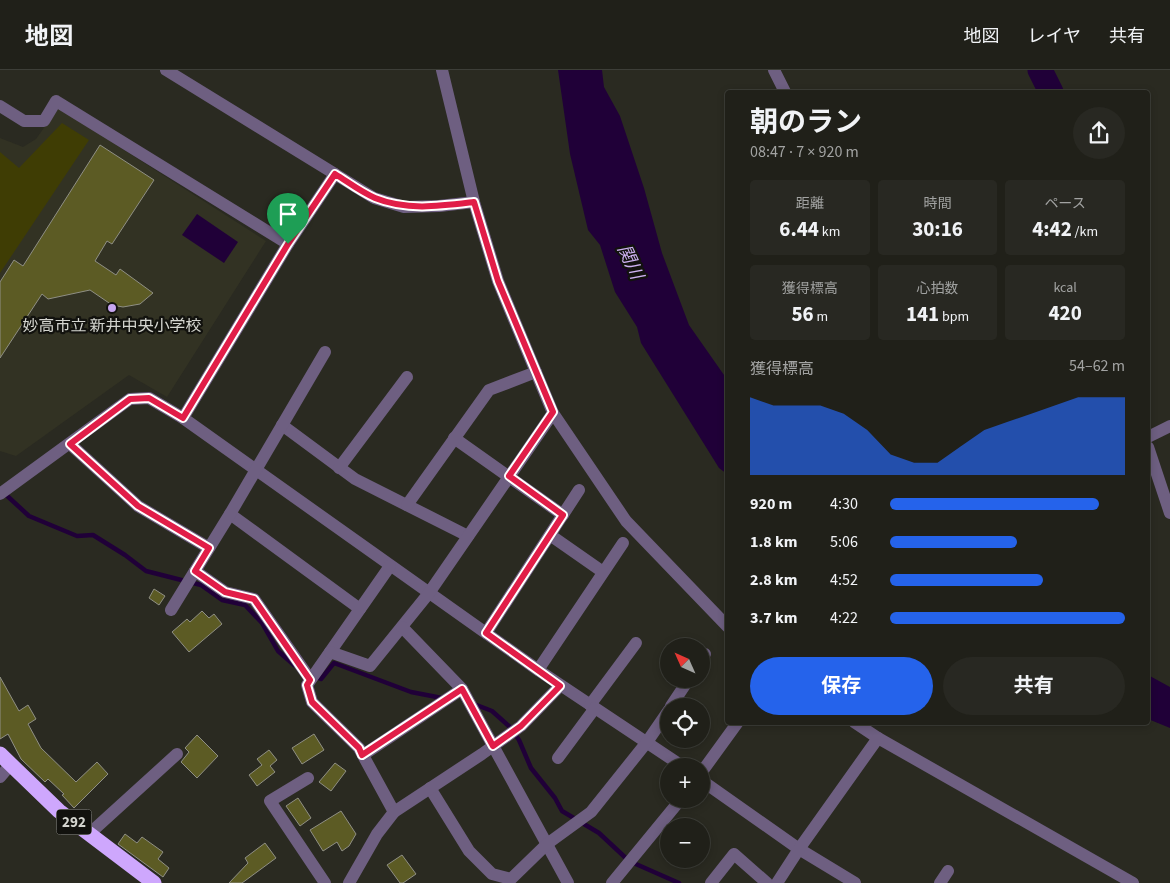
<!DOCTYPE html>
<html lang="ja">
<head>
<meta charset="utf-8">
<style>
	body { margin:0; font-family:"Source Sans 3","Noto Sans JP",sans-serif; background:#282822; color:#f1f3f6; height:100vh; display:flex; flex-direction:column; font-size:19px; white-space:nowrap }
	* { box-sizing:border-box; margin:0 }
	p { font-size:16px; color:#a2a3a2 }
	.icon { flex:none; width:28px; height:28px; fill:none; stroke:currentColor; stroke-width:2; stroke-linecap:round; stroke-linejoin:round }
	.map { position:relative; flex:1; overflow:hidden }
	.sheet { position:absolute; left:725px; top:20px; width:425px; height:635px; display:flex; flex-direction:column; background:#202019; border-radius:5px; box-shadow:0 2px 8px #0003,0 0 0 1px #3d3e38 }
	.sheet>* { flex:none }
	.needle { width:32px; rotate:315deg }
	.tools { position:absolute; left:660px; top:568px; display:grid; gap:10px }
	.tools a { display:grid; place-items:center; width:50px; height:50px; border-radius:50%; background:#202019; box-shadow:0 2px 8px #0003,0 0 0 1px #3d3e38; font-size:25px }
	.pin { position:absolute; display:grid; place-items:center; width:42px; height:42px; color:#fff; margin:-51px -21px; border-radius:50% 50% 50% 0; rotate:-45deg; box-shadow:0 0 5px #0007 }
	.pin .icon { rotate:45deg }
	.round { display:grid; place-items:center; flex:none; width:52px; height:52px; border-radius:26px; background:#282822 }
	.overview { display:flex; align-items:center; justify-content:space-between; height:85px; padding:0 25px }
	h1 { font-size:28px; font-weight:700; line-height:38px }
	.metrics { display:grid; grid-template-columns:repeat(3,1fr); gap:8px; height:85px; padding:5px 25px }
	.metrics div { display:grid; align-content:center; border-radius:5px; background:#282822; text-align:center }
	.metrics b { font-size:21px; font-weight:700 }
	.metrics small { font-size:14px; font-weight:400 }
	.metrics p { font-size:14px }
	.chart { height:140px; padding:10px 25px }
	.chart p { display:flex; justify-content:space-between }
	.chart svg { width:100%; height:90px; margin-top:5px; fill:#2563eb; opacity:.7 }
	.cta { display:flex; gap:10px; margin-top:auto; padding:10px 25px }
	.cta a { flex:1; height:58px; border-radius:30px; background:#2563eb; color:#fff; font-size:20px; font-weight:700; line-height:58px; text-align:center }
	.cta a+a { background:#282822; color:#f1f3f6 }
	ul { padding:0 25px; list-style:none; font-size:16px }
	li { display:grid; grid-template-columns:80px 60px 1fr; align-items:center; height:38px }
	li i { height:12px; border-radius:6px; background:#2563eb }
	header { display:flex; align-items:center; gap:30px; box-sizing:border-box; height:70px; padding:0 25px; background:#202019; border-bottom:1px solid #3d3e38 }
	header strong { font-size:24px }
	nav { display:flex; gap:28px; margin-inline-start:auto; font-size:18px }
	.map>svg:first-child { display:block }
	.built { fill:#323223 }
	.green { fill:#3f3d04 }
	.water { fill:#200038 }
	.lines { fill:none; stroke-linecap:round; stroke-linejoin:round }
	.stream { stroke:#200038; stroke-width:4.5 }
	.river { stroke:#200038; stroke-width:25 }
	.building { fill:#5c5b24; stroke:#8f8f84 }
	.minor { stroke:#6e5f81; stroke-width:12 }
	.highway { stroke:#cea7fd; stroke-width:15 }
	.route-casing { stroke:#fff; stroke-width:10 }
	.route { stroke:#e11d48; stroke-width:6 }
	.poi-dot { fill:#c7a6ef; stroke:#12120e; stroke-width:2 }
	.labels { text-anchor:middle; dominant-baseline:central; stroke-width:4.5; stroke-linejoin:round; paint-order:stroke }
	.shield { fill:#12120e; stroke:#9a9a95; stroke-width:1 }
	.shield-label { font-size:15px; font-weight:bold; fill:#d4d5cf }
	.poi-label { font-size:16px; fill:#d4d5cf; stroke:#12120e }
	.water-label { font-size:18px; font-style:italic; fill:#cdb1f1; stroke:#12120e }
</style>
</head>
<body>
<header>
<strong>地図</strong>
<nav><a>地図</a><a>レイヤ</a><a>共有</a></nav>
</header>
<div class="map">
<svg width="1170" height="813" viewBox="0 0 1170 813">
	<rect width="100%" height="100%" fill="#2a2a21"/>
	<!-- built -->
	<path class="built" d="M58,38l208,133 -99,156 -38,-22 -113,81 -16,-5v-313l23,9 13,-8z"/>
	<!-- green -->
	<path class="green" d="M62,53l27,17 -89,133v-121l19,16z"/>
	<!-- water -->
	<g class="water">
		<path d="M558,0h44l2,17 16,29 24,72 18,65 27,72 35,50 3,2v97l-8,-6 -78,-125 -4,-16 -22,-35 -15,-47 -12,-15 -18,-76z"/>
		<path d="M197,144l41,28 -14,21 -42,-28z"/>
		<path d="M1148,605l22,12v41l-22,-9z"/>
	</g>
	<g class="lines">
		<!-- stream -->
		<g class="stream">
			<path d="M4,423l25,23 48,20 16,-1 32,20 21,16 55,14 21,15 23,5 17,18 16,28 16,14"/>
			<path d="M316,607l5,2 13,-16 77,29 31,6"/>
			<path d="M474,634l18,7 18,16 9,13 12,28 24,30 7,13 37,22 30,28 50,22"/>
		</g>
		<!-- river -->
		<path class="river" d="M1040,0l11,22"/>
	</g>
	<!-- building -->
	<g class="building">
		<path d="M100,75l54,35 -42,64 -5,-3 -12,20 21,14 4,-6 33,24 -13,11 -17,3 -11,-2 -22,-15 -42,9 -6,-5 -42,64v-76l14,-22 9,6z"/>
		<path d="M154,519l11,7 -6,9 -10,-7z"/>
		<path d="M202,541l7,7 5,-4 8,10 -33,28 -17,-20 15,-13 3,3z"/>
		<path d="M0,607l19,34 9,-6 8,14 -8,5 13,24 35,34 21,-20 11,12 -34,34 -12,-13 2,-1 -16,-15 -3,3 -24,-23 -13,-25 -8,5z"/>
		<path d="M314,664l10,16 -22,14 -10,-16z"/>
		<path d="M197,665l21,21 -21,22 -16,-16 8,-10 -4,-4z"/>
		<path d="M269,680l8,10 -7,6 5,6 -18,14 -8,-11 13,-10 -5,-6z"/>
		<path d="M335,693l11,8 -15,20 -12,-9z"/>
		<path d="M298,728l13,20 -11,8 -14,-20z"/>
		<path d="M341,741l15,23 -7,12 -7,5 -5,-9 -14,9 -13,-21z"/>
		<path d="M125,764l12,9 5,-6 21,15 -5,7 11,9 -6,9 -45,-33z"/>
		<path d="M265,773l11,15 -34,25h-13l19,-20 -3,-5z"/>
		<path d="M402,785l14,19 -13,9h-3l-13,-18z"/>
	</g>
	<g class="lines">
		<!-- minor -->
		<g class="minor">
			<path d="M166,0l208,128 30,9 35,-1 35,-4"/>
			<path d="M442,0l32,132 24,79 55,132 73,108 102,106"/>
			<path d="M774,0l11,22"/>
			<path d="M0,36l24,15h20l12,-20 232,143"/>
			<path d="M183,348l105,-174 47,-70"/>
			<path d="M282,355l73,54 113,57"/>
			<path d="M1148,367l22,-11"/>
			<path d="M454,368l109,77"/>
			<path d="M70,374l68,62 71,42"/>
			<path d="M1148,377l22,66"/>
			<path d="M339,398l68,-91"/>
			<path d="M0,424l130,-95 19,-1 34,20 355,252 144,96"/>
			<path d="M407,435l82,-115 47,-18"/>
			<path d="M230,444l130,95"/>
			<path d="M550,465l53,37"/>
			<path d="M390,496l-83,119 5,17 47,46 35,64"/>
			<path d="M195,501l30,21 29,7 56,80"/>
			<path d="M171,540l59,-96 95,-162"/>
			<path d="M486,563l93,-143"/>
			<path d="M330,582l40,14 59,-73 124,-180"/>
			<path d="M701,590l4,-6"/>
			<path d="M538,600l85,-127"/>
			<path d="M462,619l106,194"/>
			<path d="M590,635l46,-62"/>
			<path d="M671,636l18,-27"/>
			<path d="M854,652l24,16 255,145"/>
			<path d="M363,685l99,-66 -60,-62"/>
			<path d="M558,688l37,-50"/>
			<path d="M701,703l37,-51"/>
			<path d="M0,707l11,-13"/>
			<path d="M308,708l-38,23 55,82"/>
			<path d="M701,710l98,69 56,34"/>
			<path d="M430,718l39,63 23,23 19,5 36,-35 44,-32 56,-70 22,-32"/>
			<path d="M89,764l88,-80"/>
			<path d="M349,813l28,-49 17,-22 88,-58 39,-28 39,-40"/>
			<path d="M612,813l69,-84"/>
			<path d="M711,813l23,-29 33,29"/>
			<path d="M777,813l22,-34 79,-111"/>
			<path d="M940,813l8,-12"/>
		</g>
		<!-- highway -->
		<path class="highway" d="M0,684l59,57 95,72"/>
	</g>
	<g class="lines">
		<!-- route casing -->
		<g class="route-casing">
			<path id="route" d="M335,104c13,8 26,18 40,24 32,13 66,8 99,4l24,79 55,131 -44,64 54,39 -77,118 74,53 -39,40 -28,20 -31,-57 -100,66 -3,-7 -47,-46 -5,-17 3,-5 -56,-81 -29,-7 -30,-21 14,-23 -71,-42 -68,-62 60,-45 19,-1 34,20 105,-174z"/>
		</g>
		<!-- route -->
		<use href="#route" class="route"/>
	</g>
	<!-- markers -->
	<circle class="poi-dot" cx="112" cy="238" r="5"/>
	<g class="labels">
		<!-- shield labels -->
		<rect class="shield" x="56.5" y="739.5" width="35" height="25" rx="4"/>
		<g class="shield-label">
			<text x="74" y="752">292</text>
		</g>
		<!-- poi labels -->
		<g class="poi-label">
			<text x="112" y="256">妙高市立 新井中央小学校</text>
		</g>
		<!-- water labels -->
		<g class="water-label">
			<text transform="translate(630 192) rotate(65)">関川</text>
		</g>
	</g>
</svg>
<div class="tools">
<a><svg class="needle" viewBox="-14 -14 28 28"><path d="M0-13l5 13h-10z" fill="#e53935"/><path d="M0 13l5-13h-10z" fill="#a2a3a2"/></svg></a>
<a><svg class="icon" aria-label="locate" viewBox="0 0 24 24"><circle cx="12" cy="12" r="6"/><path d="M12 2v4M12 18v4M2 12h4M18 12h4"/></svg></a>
<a>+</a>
<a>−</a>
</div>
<div class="pin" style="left:288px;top:174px;background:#1e9e55"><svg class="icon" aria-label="arrive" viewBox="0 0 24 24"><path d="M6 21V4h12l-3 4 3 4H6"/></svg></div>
<section class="sheet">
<div class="overview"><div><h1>朝のラン</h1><p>08:47 · 7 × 920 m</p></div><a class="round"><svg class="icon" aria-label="share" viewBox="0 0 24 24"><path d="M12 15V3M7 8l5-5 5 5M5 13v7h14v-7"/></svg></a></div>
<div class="metrics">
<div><p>距離</p><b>6.44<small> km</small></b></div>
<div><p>時間</p><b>30:16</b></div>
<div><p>ペース</p><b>4:42<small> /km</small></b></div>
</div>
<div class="metrics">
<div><p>獲得標高</p><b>56<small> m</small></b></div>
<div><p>心拍数</p><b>141<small> bpm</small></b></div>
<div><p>kcal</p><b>420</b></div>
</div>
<div class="chart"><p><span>獲得標高</span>54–62 m</p>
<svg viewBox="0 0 160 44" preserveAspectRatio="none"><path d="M0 44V6L10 10L20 10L30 10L40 14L50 22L60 34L70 38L80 38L90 30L100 22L110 18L120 14L130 10L140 6L150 6L160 6V44z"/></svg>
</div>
<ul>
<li><b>920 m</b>4:30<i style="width:89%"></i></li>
<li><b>1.8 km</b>5:06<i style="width:54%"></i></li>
<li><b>2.8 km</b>4:52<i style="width:65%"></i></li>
<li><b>3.7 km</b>4:22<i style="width:100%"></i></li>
</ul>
<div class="cta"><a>保存</a><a>共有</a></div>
</section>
</div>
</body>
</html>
